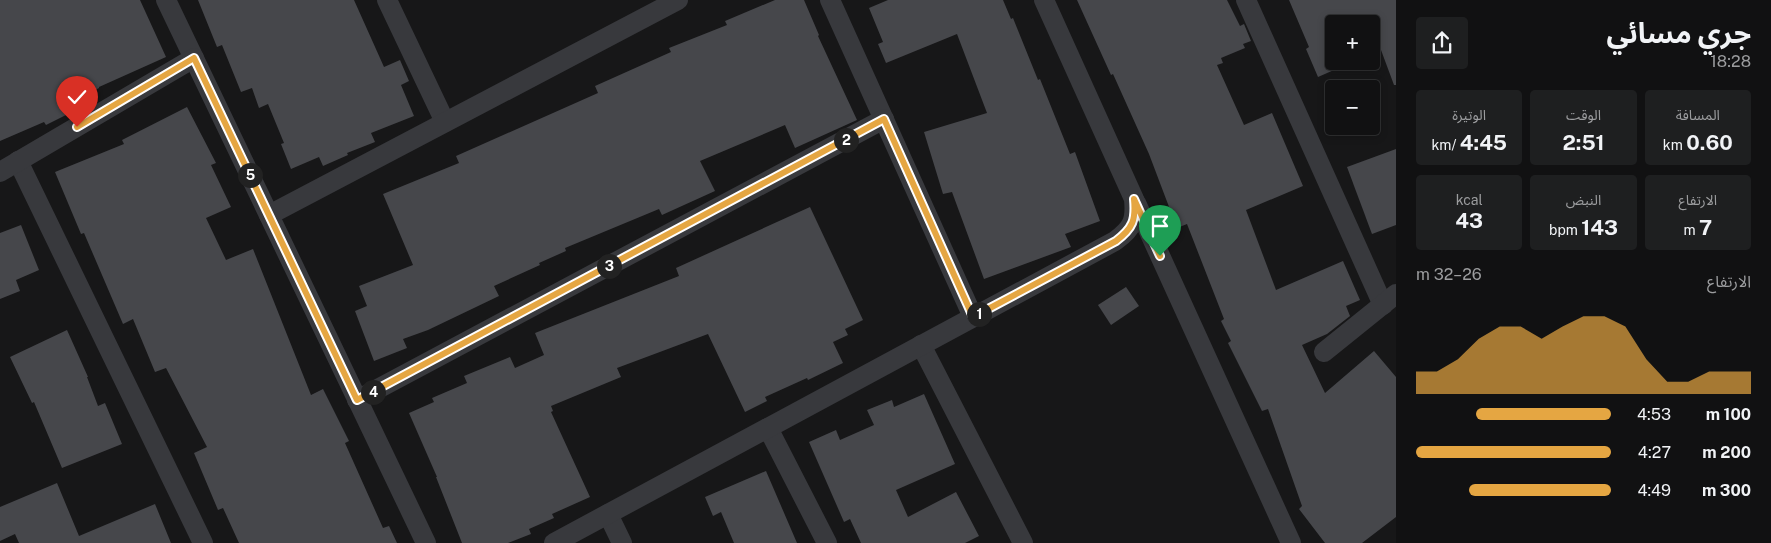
<!DOCTYPE html>
<html lang="ar">
<head>
<meta charset="utf-8">
<style>
	body { margin:0; font-family:"Public Sans","Noto Sans Arabic",sans-serif; background:#1e1f20; color:#f1f3f6; direction:rtl; height:100vh; display:flex; flex-direction:column; font-size:19px; white-space:nowrap }
	* { box-sizing:border-box; margin:0 }
	p { font-size:16px; color:#9c9d9f }
	.icon { flex:none; width:28px; height:28px; fill:none; stroke:currentColor; stroke-width:2; stroke-linecap:round; stroke-linejoin:round }
	.map { position:relative; flex:1; overflow:hidden; direction:ltr }
	.panel { display:flex; flex-direction:column; background:#111112; width:375px }
	.panel>* { flex:none }
	.controls { position:absolute; left:1325px; top:15px; display:grid; gap:10px }
	.controls a { display:grid; place-items:center; width:55px; height:55px; border-radius:5px; background:#111112; box-shadow:0 2px 8px #0003,0 0 0 1px #303132; font-size:25px }
	.pin { position:absolute; display:grid; place-items:center; width:42px; height:42px; color:#fff; margin:-51px -21px; border-radius:50% 50% 50% 0; rotate:-45deg; box-shadow:0 0 5px #0007 }
	.pin .icon { rotate:45deg }
	.km { position:absolute; width:25px; height:25px; margin:-12px; border-radius:50%; background:#222; color:#fff; font-size:14px; line-height:25px; text-align:center }
	.round { display:grid; place-items:center; flex:none; width:52px; height:52px; border-radius:5px; background:#1e1f20 }
	.headline { display:flex; align-items:center; justify-content:space-between; height:85px; padding:0 20px }
	h1 { font-size:28px; font-weight:700; line-height:38px }
	.figures { display:grid; grid-template-columns:repeat(3,1fr); gap:8px; height:85px; padding:5px 20px }
	.figures div { display:grid; align-content:center; border-radius:5px; background:#1e1f20; text-align:center }
	.figures b { font-size:21px; font-weight:700 }
	.figures small { font-size:14px; font-weight:400 }
	.figures p { font-size:14px }
	.chart { height:140px; padding:10px 20px }
	.chart p { display:flex; justify-content:space-between }
	.chart svg { width:100%; height:90px; margin-top:5px; fill:#e5a642; opacity:.7 }
	ul { padding:0 20px; list-style:none; font-size:16px }
	li { display:grid; grid-template-columns:80px 60px 1fr; align-items:center; height:38px }
	li i { height:12px; border-radius:6px; background:#e5a642 }
	main { display:flex; flex:1; min-height:0 }
	.map>svg:first-child { display:block }
	.building { fill:#46474b }
	.lines { fill:none; stroke-linecap:round; stroke-linejoin:round }
	.minor { stroke:#38393d; stroke-width:20 }
	.route-casing { stroke:#fff; stroke-width:10 }
	.route { stroke:#e5a642; stroke-width:6 }
</style>
</head>
<body>
<main>
<section class="panel">
<div class="headline"><div><h1>جري مسائي</h1><p>18:28</p></div><a class="round"><svg class="icon" aria-label="share" viewBox="0 0 24 24"><path d="M12 15V3M7 8l5-5 5 5M5 13v7h14v-7"/></svg></a></div>
<div class="figures">
<div><p>المسافة</p><b>0.60<small> km</small></b></div>
<div><p>الوقت</p><b>2:51</b></div>
<div><p>الوتيرة</p><b>4:45<small> /km</small></b></div>
</div>
<div class="figures">
<div><p>الارتفاع</p><b>7<small> m</small></b></div>
<div><p>النبض</p><b>143<small> bpm</small></b></div>
<div><p>kcal</p><b>43</b></div>
</div>
<div class="chart"><p><span>الارتفاع</span>26–32 m</p>
<svg viewBox="0 0 160 44" preserveAspectRatio="none"><path d="M0 44V33L10 33L20 27L30 17L40 11L50 11L60 17L70 11L80 6L90 6L100 11L110 27L120 38L130 38L140 33L150 33L160 33V44z"/></svg>
</div>
<ul>
<li><b>100 m</b>4:53<i style="width:69%"></i></li>
<li><b>200 m</b>4:27<i style="width:100%"></i></li>
<li><b>300 m</b>4:49<i style="width:73%"></i></li>
</ul>
</section>
<div class="map">
<svg width="1396" height="543" viewBox="0 0 1396 543">
	<rect width="100%" height="100%" fill="#171718"/>
	<!-- building -->
	<g class="building">
		<path d="M0,0h140l26,57 -67,30v1l-33,17 4,8 -24,12 -2,-3 -44,19z"/>
		<path d="M198,0h156l30,67 16,-7 9,21 -8,4 13,31 -43,17 4,9 -28,11 1,2 -25,11 -4,-9 -28,12 -10,-25 3,-1 -16,-39 -9,4 -7,-20 -11,4 -19,-47 -5,2z"/>
		<path d="M775,0h29l15,35 -1,1 39,84 -62,28 -10,-23 -85,36 15,30 -53,24 -3,-6 -94,39 1,3 -27,12 1,2 -46,21 5,10 -71,34 -25,9 4,9 -33,13 -19,-50 12,-5 -8,-20 54,-21 -30,-71 76,-31 -3,-7 142,-63 -3,-7 76,-34 -2,-4 58,-23 -2,-4z"/>
		<path d="M888,0h115l8,19 2,-1 25,62 2,-1 30,75 5,-2 25,69 -35,13 6,13 -87,32 -32,-87 -9,2 -19,-62 63,-19 -30,-79 -71,29 -8,-19 5,-2 -14,-34z"/>
		<path d="M1077,0h150l13,26 4,-2 7,17 -8,3 2,4 -24,10 2,5 -6,2 27,60 28,-12 31,73 -57,24 30,80 67,-29 17,39 -14,6 4,10 -23,18 -25,11 23,48 49,-42 22,26v140l-34,26h-37l-26,-34 3,-3 -34,-97 -6,2 -34,-68 3,-2 -10,-20 3,-2 -37,-95 -10,4 -28,-74 -36,-80 -2,1z"/>
		<path d="M1289,0h107v85h-2l-13,-35 -5,2 -5,-15v-13h-37v46l-16,7 -12,-28 3,-2z"/>
		<path d="M187,107l29,56 -5,2 20,42 -25,11 20,42 27,-11 58,146 12,-6 26,52 -4,2 38,85 6,-2 8,17h-158l-16,-35 -5,2 -24,-57 13,-6 -41,-79 -11,4 -22,-53 -10,5 -39,-91 -3,1 -26,-62 69,-28 -2,-4z"/>
		<path d="M1396,149v76l-24,9 -25,-67z"/>
		<path d="M810,207l53,113 -18,9 3,6 -15,7 10,21 -35,17 -1,-2 -42,19 2,4 -22,11 -37,-78 -91,34 4,9 -70,29 2,5 -2,1 39,85 -38,17 2,4 -25,11 2,5 -23,9h-46l-26,-66h1l-28,-64 25,-11 -2,-4 35,-15 -3,-7 46,-19 5,11 29,-13 -9,-22 144,-57 -3,-8z"/>
		<path d="M21,225l18,45 -23,10 4,11 -20,8v-66z"/>
		<path d="M1126,287l13,19 -28,19 -13,-20z"/>
		<path d="M67,330l21,47h-1l11,29 7,-3 17,41 -60,24 -28,-66 -2,1 -22,-46z"/>
		<path d="M924,394l31,70 -59,26 12,27 48,-25 23,44 -14,7h-104l-11,-24 -6,3 -35,-80 27,-12 4,10 34,-15 -7,-15 25,-10 2,7z"/>
		<path d="M766,471l31,72h-63l-13,-31 -8,4 -8,-19z"/>
		<path d="M57,483l22,53 76,-32 16,39h-152l-4,-9 -15,7v-34z"/>
	</g>
	<g class="lines">
		<!-- minor -->
		<g class="minor">
			<path d="M166,0l260,543"/>
			<path d="M387,0l58,122"/>
			<path d="M830,0l143,317"/>
			<path d="M1246,0l137,305"/>
			<path d="M18,161l185,382"/>
			<path d="M0,172l194,-114"/>
			<path d="M1136,203l155,340"/>
			<path d="M269,215l409,-215"/>
			<path d="M921,345l102,198"/>
			<path d="M1324,352l72,-58"/>
			<path d="M357,400l527,-281"/>
			<path d="M768,428l59,115"/>
			<path d="M608,514l14,29"/>
			<path d="M554,543l561,-302c18,-13 21,-21 19,-42l-90,-199"/>
		</g>
	</g>
	<g class="lines">
		<!-- route casing -->
		<g class="route-casing">
			<path id="route" d="M77,127l117,-69 163,342 527,-281 89,198 143,-76c17,-13 20,-21 18,-42l26,57"/>
		</g>
		<!-- route -->
		<use href="#route" class="route"/>
	</g>
</svg>
<div class="controls">
<a>+</a>
<a>−</a>
</div>
<div class="pin" style="left:1160px;top:256px;background:#1e9e55"><svg class="icon" aria-label="arrive" viewBox="0 0 24 24"><path d="M6 21V4h12l-3 4 3 4H6"/></svg></div>
<div class="pin" style="left:77px;top:127px;background:#d93025"><svg class="icon" aria-label="check" viewBox="0 0 24 24"><path d="M5 12l5 5 9-10"/></svg></div>
<b class="km" style="left:979px;top:314px">1</b>
<b class="km" style="left:846px;top:140px">2</b>
<b class="km" style="left:609px;top:266px">3</b>
<b class="km" style="left:373px;top:392px">4</b>
<b class="km" style="left:250px;top:175px">5</b>
</div>
</main>
</body>
</html>
